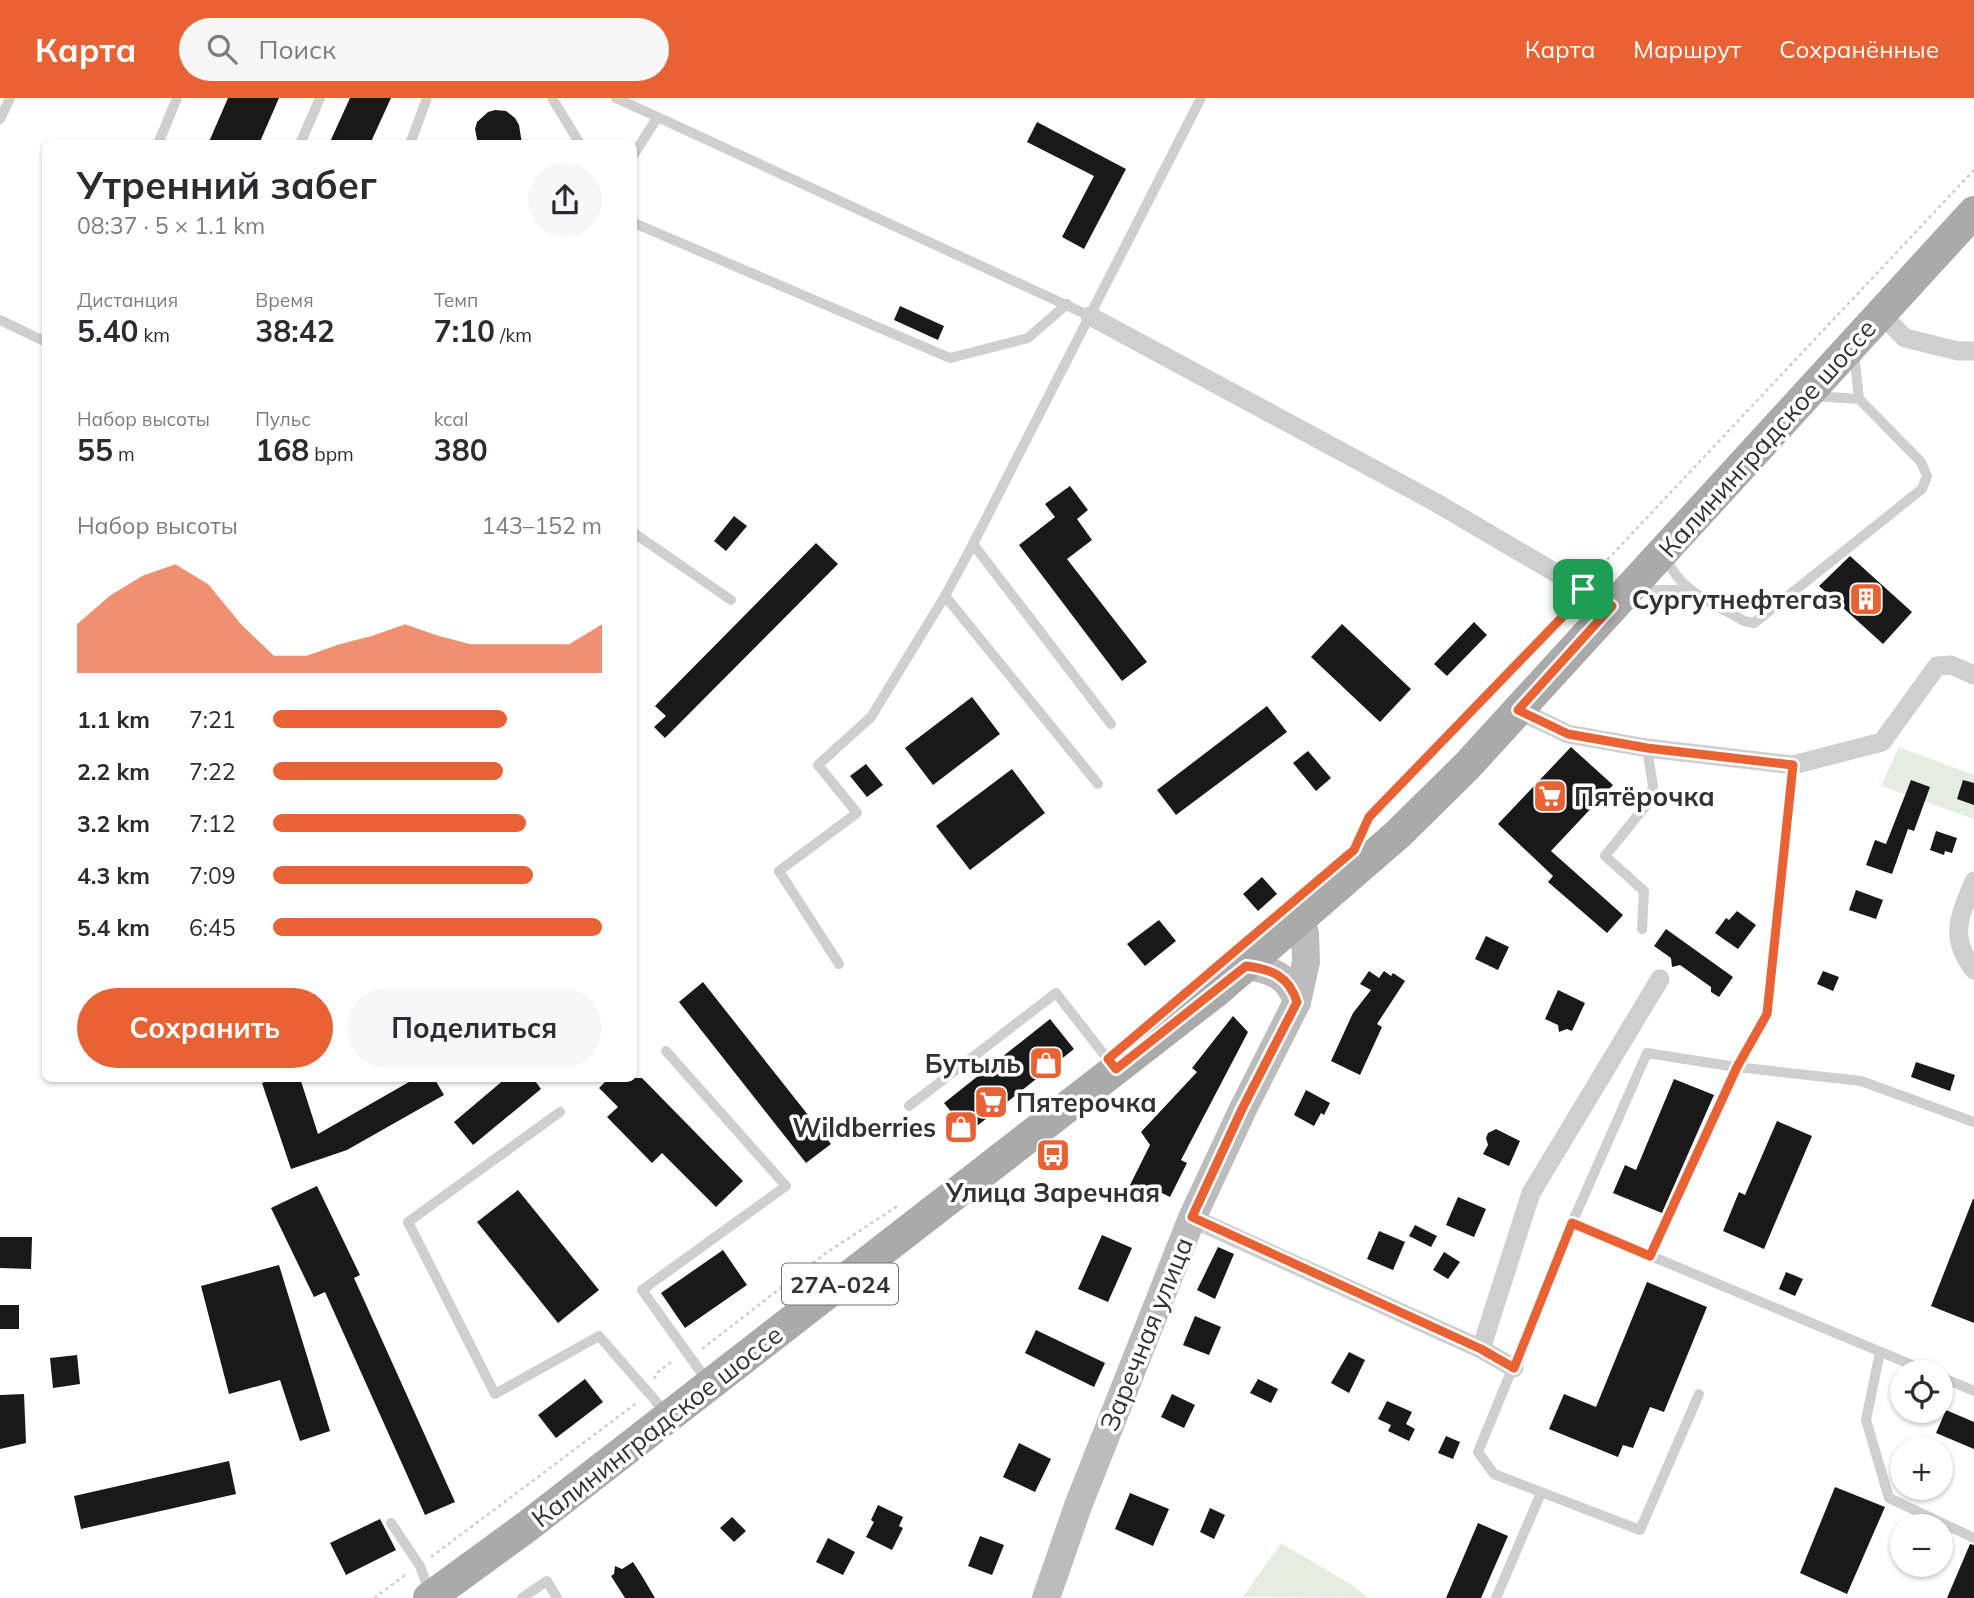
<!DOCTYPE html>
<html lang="ru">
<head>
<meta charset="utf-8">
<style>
	body { margin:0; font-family:Mulish,sans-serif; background:#f7f7f7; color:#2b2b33; height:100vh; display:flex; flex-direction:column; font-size:26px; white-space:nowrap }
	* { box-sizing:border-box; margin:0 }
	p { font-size:23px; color:#7c7c81 }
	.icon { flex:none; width:38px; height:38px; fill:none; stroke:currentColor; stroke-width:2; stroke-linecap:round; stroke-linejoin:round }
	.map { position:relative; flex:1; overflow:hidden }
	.details { position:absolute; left:42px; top:42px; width:595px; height:942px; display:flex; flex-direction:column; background:#fff; border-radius:10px; box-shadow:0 2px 5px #0004 }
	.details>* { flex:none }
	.controls { position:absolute; left:1890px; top:1262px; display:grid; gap:14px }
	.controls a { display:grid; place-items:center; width:63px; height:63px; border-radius:50%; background:#fff; box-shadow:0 2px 5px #0004; font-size:35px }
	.pin { position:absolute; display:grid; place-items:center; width:60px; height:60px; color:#fff; margin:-30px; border-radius:14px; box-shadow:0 4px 10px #0006 }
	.round { display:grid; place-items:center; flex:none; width:74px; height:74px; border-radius:37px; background:#f7f7f7 }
	.overview { display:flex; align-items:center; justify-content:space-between; height:119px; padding:0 35px }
	h1 { font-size:38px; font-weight:700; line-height:52px }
	.stats { display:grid; grid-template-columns:repeat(3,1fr); gap:10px; height:119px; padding:7px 35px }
	.stats div { display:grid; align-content:center }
	.stats b { font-size:30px; font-weight:700 }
	.stats small { font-size:19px; font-weight:400 }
	.stats p { font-size:19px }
	.chart { height:196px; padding:14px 35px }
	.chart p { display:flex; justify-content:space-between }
	.chart svg { width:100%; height:126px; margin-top:7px; fill:#e96234; opacity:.7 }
	.action { display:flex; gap:14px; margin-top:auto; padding:14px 35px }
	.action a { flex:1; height:80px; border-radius:42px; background:#e96234; color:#fff; font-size:28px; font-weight:700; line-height:80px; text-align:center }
	.action a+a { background:#f7f7f7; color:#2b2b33 }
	ul { padding:0 35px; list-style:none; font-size:23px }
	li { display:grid; grid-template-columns:112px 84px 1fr; align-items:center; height:52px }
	li i { height:18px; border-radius:9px; background:#e96234 }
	header { display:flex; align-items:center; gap:42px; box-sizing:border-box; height:98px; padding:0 35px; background:#e96234; color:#fff }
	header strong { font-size:33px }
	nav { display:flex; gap:38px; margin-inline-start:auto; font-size:24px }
	.search { width:490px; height:63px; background:#f7f7f7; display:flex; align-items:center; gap:18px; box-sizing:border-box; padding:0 24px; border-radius:38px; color:#7c7c81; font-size:26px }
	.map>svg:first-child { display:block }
	.garden { fill:#e3eee0 }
	.building { fill:#191919 }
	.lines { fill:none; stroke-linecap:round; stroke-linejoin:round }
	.path { stroke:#cfcfcf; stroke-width:2.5; stroke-dasharray:3.5 3.5; stroke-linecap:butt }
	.lane { stroke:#cfcfcf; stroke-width:10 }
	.street { stroke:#cfcfcf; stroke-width:19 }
	.secondary { stroke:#bcbcbc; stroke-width:28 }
	.primary { stroke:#aaa; stroke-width:32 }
	.route-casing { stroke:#fff; stroke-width:14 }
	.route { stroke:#e96234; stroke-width:9 }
	.labels { text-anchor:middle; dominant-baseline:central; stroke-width:7; stroke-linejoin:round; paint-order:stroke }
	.shield { fill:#fff; stroke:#707070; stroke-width:2 }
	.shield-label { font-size:24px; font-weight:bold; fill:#323232 }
	.street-label { font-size:26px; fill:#323232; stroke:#fff }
	.poi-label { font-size:26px; font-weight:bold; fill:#323232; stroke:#fff; text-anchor:end }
</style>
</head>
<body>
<header>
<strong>Карта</strong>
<div class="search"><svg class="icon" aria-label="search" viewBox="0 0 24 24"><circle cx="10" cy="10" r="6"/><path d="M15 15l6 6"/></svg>Поиск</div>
<nav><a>Карта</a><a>Маршрут</a><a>Сохранённые</a></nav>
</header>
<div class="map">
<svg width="1974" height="1500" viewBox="0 0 1974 1500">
	<rect width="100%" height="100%" fill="#fff"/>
	<!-- garden -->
	<g class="garden">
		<path d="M1899,649l75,28v44l-93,-33z"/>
		<path d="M1281,1445l71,42 16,13 -125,-1z"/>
	</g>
	<!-- building -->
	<g class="building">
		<path d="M228,0h51l-20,46h-51z"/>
		<path d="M350,0h41l-21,46h-41z"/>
		<path d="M495,12l11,1 9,7 4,7 3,19h-44l-3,-15 2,-7 11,-10z"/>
		<path d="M1037,24l89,47 -42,80 -22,-12 32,-61 -67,-34z"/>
		<path d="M900,208l44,20 -6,14 -44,-20z"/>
		<path d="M1070,388l18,24 -11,9 15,21 -25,19 80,103 -25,19 -103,-136 36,-28 -10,-13z"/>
		<path d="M734,418l13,10 -21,25 -12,-10z"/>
		<path d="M816,445l22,21 -173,174 -11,-11 12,-11 -11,-10z"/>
		<path d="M1850,458l62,56 -29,32 -64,-58z"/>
		<path d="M1474,524l13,13 -40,41 -13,-12z"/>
		<path d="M1342,526l69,65 -31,33 -69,-65z"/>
		<path d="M972,599l28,37 -67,51 -28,-37z"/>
		<path d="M1267,608l20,26 -111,83 -19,-25z"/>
		<path d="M1571,649l42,38 -62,66 72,64 -16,18 -59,-51 5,-6 -55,-52z"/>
		<path d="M1308,653l23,27 -15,13 -23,-28z"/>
		<path d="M866,666l17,21 -16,12 -17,-21z"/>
		<path d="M1012,671l33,44 -75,57 -34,-44z"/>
		<path d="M1911,682l19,7 -16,44 -6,-2 -16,45 -26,-9 9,-25 11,4z"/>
		<path d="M1963,682l11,3v22l-17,-6z"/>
		<path d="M1936,733l21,7 -5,15 -7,-2 -1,4 -14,-5z"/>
		<path d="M1262,779l15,17 -19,17 -15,-17z"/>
		<path d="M1856,792l27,10 -7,19 -27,-9z"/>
		<path d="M1737,813l19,14 -18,24 -23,-16 11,-15 3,2z"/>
		<path d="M1159,822l17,21 -31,25 -18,-22z"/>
		<path d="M1666,831l67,48 -14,20 -8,-5v-5l-31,-22 -8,2 -1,-9 -17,-12z"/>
		<path d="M1486,838l23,11 -11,23 -23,-11z"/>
		<path d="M1369,873l10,7 5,-7 7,5 2,-3 12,8 -28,43 5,3 -22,48 -29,-14 22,-48 18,-23 -11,-6z"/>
		<path d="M1823,873l16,6 -6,14 -16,-7z"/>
		<path d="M703,884l128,162 -25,19 -127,-161z"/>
		<path d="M1558,892l27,13 -13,28 -5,-2 -8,3 -1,-7 -13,-6z"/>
		<path d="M1233,918l15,16 -67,128 6,3 -17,34 -8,-4 -3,6 -29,-14 20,-40 -9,-13 56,-60 -5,-4z"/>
		<path d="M1050,921l24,30 -106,84 -24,-30z"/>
		<path d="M1916,964l39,13 -5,16 -39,-14z"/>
		<path d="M277,980h23l18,56 98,-56h18l10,17 -97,55 -56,19 -29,-86z"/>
		<path d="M506,980h27l8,11 -68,56 -19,-23z"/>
		<path d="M609,980h33l101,103 -27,26 -54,-54 -10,10 -45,-46 11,-10 -19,-19z"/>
		<path d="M1674,981l40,16 -52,118 -49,-20 12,-28 11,5z"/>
		<path d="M1306,992l24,13 -6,12 -3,-2 -7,13 -20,-11z"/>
		<path d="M1777,1023l35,15 -48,113 -41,-18 16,-39 6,3z"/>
		<path d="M1496,1031l24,12 -11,25 -26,-12 5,-9 -2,-7 2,-5z"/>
		<path d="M317,1088l43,89 -6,3 101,224 -30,13 -100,-223 -11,5 -43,-89z"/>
		<path d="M518,1092l81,100 -41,33 -81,-101z"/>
		<path d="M1458,1099l28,12 -12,28 -28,-12z"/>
		<path d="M1973,1101h1v124l-43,-17z"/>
		<path d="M1415,1127l22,11 -6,11 -22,-11z"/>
		<path d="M1379,1133l26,11 -12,28 -26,-11z"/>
		<path d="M1102,1137l30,13 -24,54 -30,-13z"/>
		<path d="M0,1139h32l-1,32 -31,-1z"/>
		<path d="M1218,1149l16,7 -19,45 -18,-9z"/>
		<path d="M723,1152l24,35 -62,43 -24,-35z"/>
		<path d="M1444,1154l16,10 -12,17 -15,-9z"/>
		<path d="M279,1167l51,166 -30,10 -20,-61 -51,14 -28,-108z"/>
		<path d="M1786,1174l17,7 -8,17 -16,-7z"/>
		<path d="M1647,1184l60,25 -43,105 -14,-5 -17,41 -10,-3 -5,12 -69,-28 15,-35 32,13z"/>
		<rect x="0" y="1207" width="19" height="24"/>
		<path d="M1195,1218l26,11 -12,28 -26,-10z"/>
		<path d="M1036,1232l69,33 -11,24 -69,-34z"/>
		<path d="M1349,1254l16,8 -16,33 -18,-10z"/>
		<path d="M77,1257l3,29 -27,4 -3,-30z"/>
		<path d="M585,1281l18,23 -47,36 -18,-23z"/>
		<path d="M1258,1281l20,10 -7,14 -21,-10z"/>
		<path d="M24,1296l2,49 -26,6v-54z"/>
		<path d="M1172,1296l23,11 -11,23 -23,-11z"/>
		<path d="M1387,1303l25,11 -6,12 9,5 -6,12 -21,-10 3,-6 -13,-6z"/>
		<path d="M1946,1312l28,12v27l-38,-16z"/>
		<path d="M1446,1338l14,6 -7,17 -15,-6z"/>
		<path d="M1019,1345l32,16 -16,33 -32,-15z"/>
		<path d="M229,1363l7,33 -155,35 -7,-33z"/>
		<path d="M1835,1389l50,20 -38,87 -47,-21z"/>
		<path d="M1130,1395l39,16 -16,37 -38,-17z"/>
		<path d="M878,1407l25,12 -4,9 4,2 -11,22 -26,-13 8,-15 -3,-2z"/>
		<path d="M1210,1410l15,7 -11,24 -14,-7z"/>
		<path d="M732,1419l14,14 -12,11 -14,-14z"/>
		<path d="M380,1421l16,31 -50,25 -16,-32z"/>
		<path d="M1478,1425l30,13 -27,62h-35z"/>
		<path d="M980,1438l24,9 -12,30 -24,-9z"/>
		<path d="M828,1440l27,14 -12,23 -27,-13z"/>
		<path d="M1970,1446l4,1v53h-27z"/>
		<path d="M633,1464l9,14 13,22h-30l-14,-22 3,-2 1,-8 7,3z"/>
	</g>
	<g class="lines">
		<!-- path -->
		<g class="path">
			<path d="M1593,477l381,-405"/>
			<path d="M1363,734l6,-15 205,-213"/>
			<path d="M702,1251l121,-94 76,-50"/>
			<path d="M654,1281l4,-7 16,-12"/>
			<path d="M431,1459l207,-155"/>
			<path d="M374,1500l34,-25"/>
		</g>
		<!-- lane -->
		<g class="lane">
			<path d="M552,0l28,46"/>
			<path d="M616,0l474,218"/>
			<path d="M0,21l10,-21"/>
			<path d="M158,46l19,-46"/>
			<path d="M300,46l20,-46"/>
			<path d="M410,46l17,-46"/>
			<path d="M634,56l23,-36"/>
			<path d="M634,125l316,135 78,-20 39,-34"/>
			<path d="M0,222l46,22"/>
			<path d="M1814,298l45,3"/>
			<path d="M634,435l97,67"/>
			<path d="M1667,459c9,33 50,48 77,64l10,2 168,-134 5,-13 -6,-14 -62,-63 -5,-47"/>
			<path d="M1639,492h52"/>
			<path d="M945,498l153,188"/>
			<path d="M1111,626l-138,-180 228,-446"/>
			<path d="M1642,831l2,-38 -39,-35 42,-52 6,-18 -6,-38"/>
			<path d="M839,866l-60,-93 78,-58 -39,-48 53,-48 74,-121 28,-52"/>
			<path d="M666,953l120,135 -144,104 66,92"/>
			<path d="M909,1008l147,-113 57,73"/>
			<path d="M560,1014l-152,110 87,172 104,-58 68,78"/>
			<path d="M1572,1125l357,149"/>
			<path d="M1650,1158l86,-189 31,-53 26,-249"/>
			<path d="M1880,1254l-14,68 23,78 85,40"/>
			<path d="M1941,1279l33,14"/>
			<path d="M1699,1296l-59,136 -146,-56 -16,-22 94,-229 75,-170 89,14 125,14 113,41"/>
			<path d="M391,1425l29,43 9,25"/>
			<path d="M522,1500l25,-17 10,17"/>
			<path d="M1496,1500l45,-105"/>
		</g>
		<!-- street -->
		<g class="street">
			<path d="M1881,216l24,24 53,13h16"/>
			<path d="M1090,218l345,186 177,104"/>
			<path d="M1518,612l50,24 79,14 146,17 89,-23 55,-76 14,-1 23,10"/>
			<path d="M1974,783c-14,35 -26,55 0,89"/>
			<path d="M1192,1120l289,131 33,19"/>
			<path d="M1481,1251l50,-156 129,-214"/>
		</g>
		<!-- secondary -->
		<g class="secondary">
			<path d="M1246,868c25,3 43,10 51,36"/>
			<path d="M1046,1500l32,-92 114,-288 51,-109 54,-107 9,-40 -1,-28 -4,-16"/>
		</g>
		<!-- primary -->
		<path class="primary" d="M429,1500l100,-73 690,-536 178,-154 70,-69 507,-554"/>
	</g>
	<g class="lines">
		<!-- route casing -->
		<g class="route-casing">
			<path id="route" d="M1583,491l29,17 -94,104 50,24 79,14 146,17 -26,249 -30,53 -87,189 -78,-33 -58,145 -33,-19 -289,-132 50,-108 55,-107c-8,-26 -26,-33 -51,-36l-130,103 -8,-10 246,-209 15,-33 202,-209z"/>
		</g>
		<!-- route -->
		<use href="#route" class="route"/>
	</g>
	<!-- icons -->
	<defs>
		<g id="building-square" transform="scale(1.75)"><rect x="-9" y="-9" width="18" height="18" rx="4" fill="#e96234" stroke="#fff"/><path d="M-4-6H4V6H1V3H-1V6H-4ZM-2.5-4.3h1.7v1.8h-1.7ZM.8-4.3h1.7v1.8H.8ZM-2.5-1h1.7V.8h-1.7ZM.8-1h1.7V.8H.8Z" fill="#fff"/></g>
		<g id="supermarket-square" transform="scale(1.75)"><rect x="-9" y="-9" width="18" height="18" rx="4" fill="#e96234" stroke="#fff"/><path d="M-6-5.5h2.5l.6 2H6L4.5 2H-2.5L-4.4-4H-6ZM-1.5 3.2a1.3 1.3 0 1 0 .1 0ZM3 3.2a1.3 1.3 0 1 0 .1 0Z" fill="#fff"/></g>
		<g id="shop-square" transform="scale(1.75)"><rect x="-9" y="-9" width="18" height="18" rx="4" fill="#e96234" stroke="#fff"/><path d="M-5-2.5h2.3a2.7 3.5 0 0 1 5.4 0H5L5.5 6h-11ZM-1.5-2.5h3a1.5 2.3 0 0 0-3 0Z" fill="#fff"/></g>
		<g id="bus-square" transform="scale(1.75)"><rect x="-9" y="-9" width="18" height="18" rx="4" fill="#e96234" stroke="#fff"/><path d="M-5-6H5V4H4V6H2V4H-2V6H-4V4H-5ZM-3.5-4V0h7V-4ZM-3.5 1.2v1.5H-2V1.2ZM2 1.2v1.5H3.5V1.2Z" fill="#fff"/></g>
	</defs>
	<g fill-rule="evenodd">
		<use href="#building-square" x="1866" y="501"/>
		<use href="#supermarket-square" x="1550" y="698"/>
		<use href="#shop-square" x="1046" y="965"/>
		<use href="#supermarket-square" x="991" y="1004"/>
		<use href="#shop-square" x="961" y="1029"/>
		<use href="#bus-square" x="1053" y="1057"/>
	</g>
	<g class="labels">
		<!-- shield labels -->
		<rect class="shield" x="782" y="1165.5" width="116" height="41" rx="5"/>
		<g class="shield-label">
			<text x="840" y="1186">27А-024</text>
		</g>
		<!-- street labels -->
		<g class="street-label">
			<text transform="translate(1767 340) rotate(-48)">Калининградское шоссе</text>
			<text transform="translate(1146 1236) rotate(-68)">Заречная улица</text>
			<text transform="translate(657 1328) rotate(-38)">Калининградское шоссе</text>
		</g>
		<!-- poi labels -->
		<g class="poi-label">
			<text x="1842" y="501">Сургутнефтегаз</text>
			<text x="1574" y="698" text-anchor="start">Пятёрочка</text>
			<text x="1021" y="965">Бутыль</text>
			<text x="1016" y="1004" text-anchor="start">Пятерочка</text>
			<text x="936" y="1029">Wildberries</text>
			<text x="1053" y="1094" text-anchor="middle">Улица Заречная</text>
		</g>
	</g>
</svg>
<div class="controls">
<a><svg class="icon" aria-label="locate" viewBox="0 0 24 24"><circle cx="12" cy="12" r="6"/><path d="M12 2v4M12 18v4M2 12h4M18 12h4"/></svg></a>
<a>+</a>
<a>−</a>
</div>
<div class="pin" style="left:1583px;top:491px;background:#1e9e55"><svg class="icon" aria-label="arrive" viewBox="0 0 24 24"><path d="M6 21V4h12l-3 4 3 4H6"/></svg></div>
<section class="details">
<div class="overview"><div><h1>Утренний забег</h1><p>08:37 · 5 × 1.1 km</p></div><a class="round"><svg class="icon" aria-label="share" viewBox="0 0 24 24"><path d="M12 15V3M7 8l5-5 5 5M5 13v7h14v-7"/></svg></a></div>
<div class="stats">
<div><p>Дистанция</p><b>5.40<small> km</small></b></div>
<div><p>Время</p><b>38:42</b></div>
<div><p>Темп</p><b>7:10<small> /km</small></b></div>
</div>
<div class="stats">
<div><p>Набор высоты</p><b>55<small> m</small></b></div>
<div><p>Пульс</p><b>168<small> bpm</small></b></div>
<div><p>kcal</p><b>380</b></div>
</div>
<div class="chart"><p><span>Набор высоты</span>143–152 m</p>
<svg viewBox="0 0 160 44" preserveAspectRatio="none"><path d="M0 44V27L10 17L20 10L30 6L40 13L50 27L60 38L70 38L80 34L90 31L100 27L110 31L120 34L130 34L140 34L150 34L160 27V44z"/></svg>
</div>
<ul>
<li><b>1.1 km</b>7:21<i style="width:71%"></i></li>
<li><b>2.2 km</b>7:22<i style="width:70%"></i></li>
<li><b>3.2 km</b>7:12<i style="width:77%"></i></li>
<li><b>4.3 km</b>7:09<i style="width:79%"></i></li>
<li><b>5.4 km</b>6:45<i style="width:100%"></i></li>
</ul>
<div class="action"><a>Сохранить</a><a>Поделиться</a></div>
</section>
</div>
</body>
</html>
